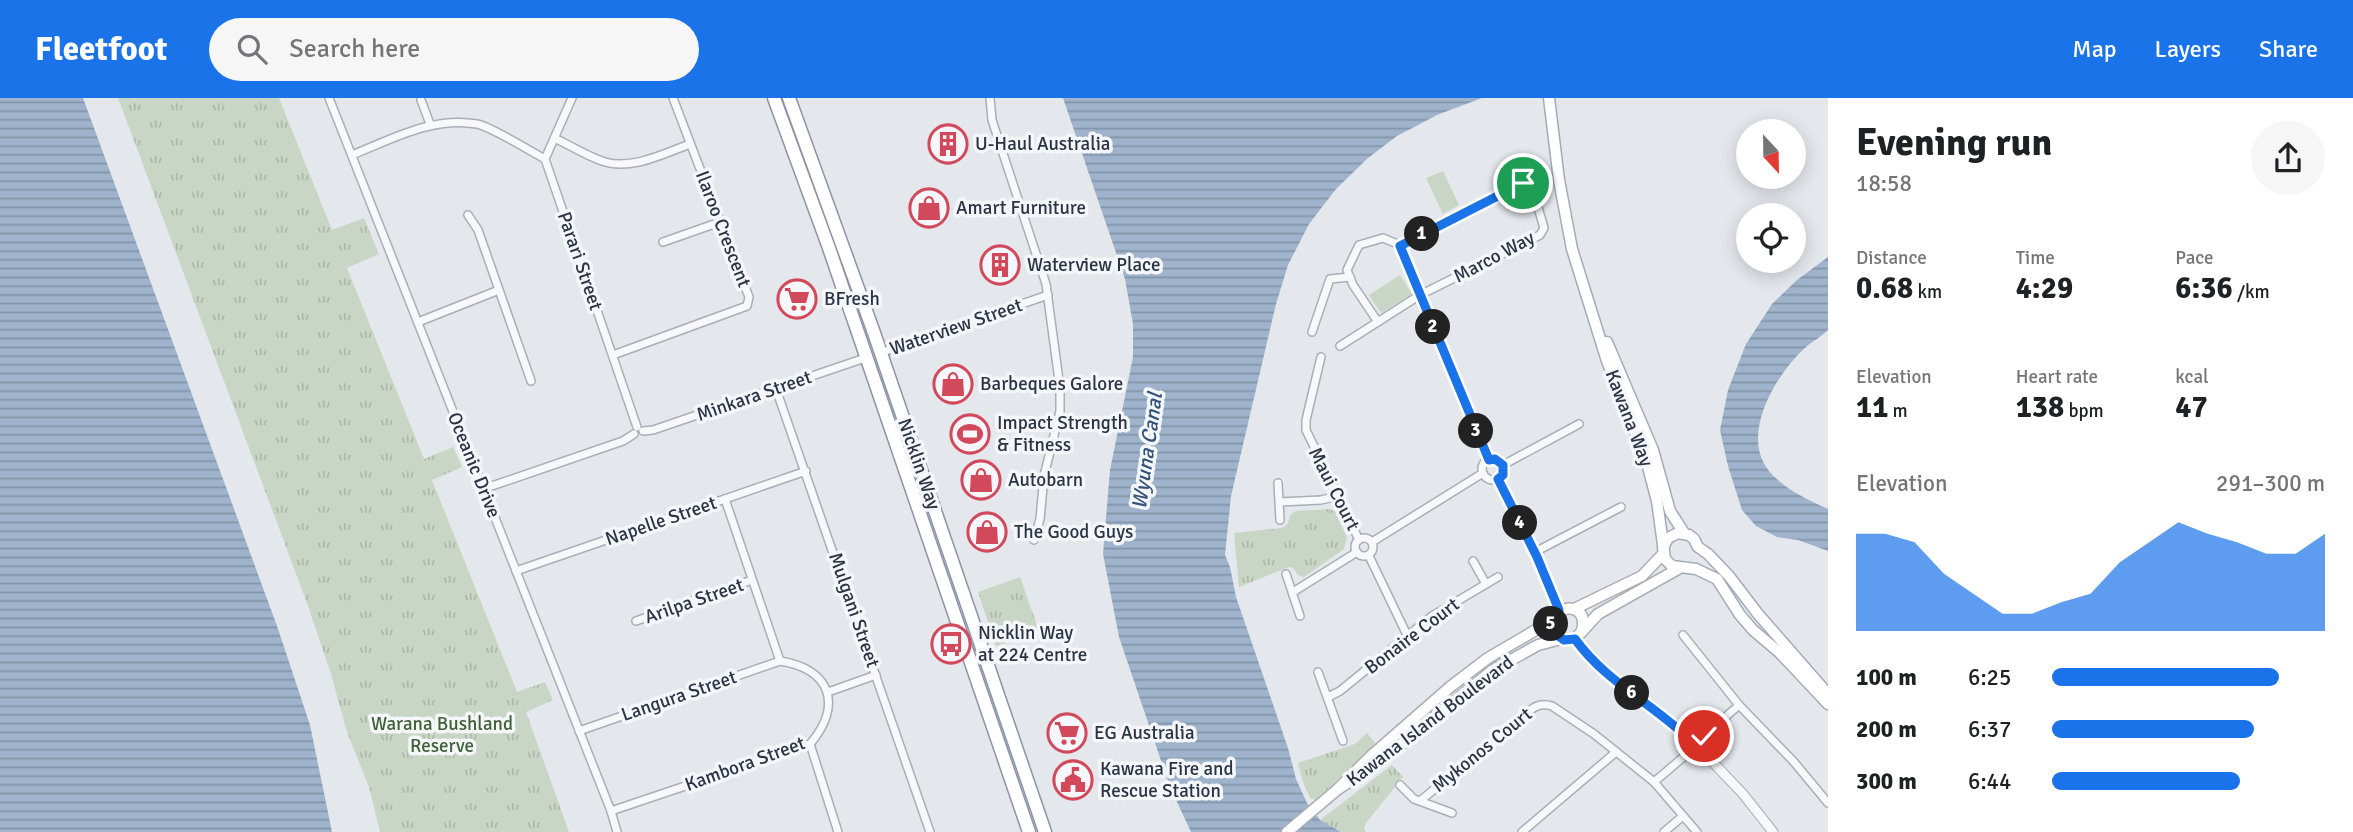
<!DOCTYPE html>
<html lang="en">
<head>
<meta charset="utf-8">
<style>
	body { margin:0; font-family:Signika,sans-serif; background:#f6f6f6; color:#202124; height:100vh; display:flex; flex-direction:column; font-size:26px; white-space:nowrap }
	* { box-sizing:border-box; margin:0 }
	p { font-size:23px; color:#757577 }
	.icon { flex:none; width:38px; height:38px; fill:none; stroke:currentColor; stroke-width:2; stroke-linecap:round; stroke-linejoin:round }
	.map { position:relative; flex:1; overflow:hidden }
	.sheet { display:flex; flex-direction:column; background:#fff; width:525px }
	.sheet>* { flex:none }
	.needle { width:46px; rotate:158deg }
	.fabs { position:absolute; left:1736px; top:21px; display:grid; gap:14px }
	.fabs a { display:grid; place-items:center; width:70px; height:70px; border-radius:50%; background:#fff; box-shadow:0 4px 18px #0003; font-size:35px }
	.pin { position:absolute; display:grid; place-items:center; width:60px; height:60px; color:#fff; margin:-30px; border:4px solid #fff; border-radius:50%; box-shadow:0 2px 7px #0007 }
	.km { position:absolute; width:35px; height:35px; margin:-18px; border-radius:50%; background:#222; color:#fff; font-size:19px; line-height:35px; text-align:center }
	.round { display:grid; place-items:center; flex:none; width:74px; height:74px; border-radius:37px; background:#f6f6f6 }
	.summary { display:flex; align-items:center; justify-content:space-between; height:119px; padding:0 28px }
	h1 { font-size:38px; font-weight:700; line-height:52px }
	.metrics { display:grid; grid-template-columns:repeat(3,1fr); gap:10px; height:119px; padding:7px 28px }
	.metrics div { display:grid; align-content:center }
	.metrics b { font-size:30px; font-weight:700 }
	.metrics small { font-size:19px; font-weight:400 }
	.metrics p { font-size:19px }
	.chart { height:196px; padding:14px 28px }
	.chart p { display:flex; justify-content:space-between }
	.chart svg { width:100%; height:126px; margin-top:7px; fill:#1a73e8; opacity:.7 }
	ul { padding:0 28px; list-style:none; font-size:23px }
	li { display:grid; grid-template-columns:112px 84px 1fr; align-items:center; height:52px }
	li i { height:18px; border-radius:9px; background:#1a73e8 }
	header { display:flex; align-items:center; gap:42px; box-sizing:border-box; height:98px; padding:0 35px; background:#1a73e8; color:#fff }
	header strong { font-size:33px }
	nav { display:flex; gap:38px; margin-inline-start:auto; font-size:24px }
	.search { width:490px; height:63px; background:#f6f6f6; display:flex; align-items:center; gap:18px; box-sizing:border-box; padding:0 24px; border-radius:38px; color:#757577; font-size:26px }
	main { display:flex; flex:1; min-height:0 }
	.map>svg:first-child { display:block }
	.green { fill:#c9d6c5 }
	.park { fill:url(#park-tufts) }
	.water { fill:url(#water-rules) }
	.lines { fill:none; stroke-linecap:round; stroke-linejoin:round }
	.minor-casing { stroke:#a9aeb7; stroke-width:10 }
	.tertiary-casing { stroke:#a9aeb7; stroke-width:11 }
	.secondary-casing { stroke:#a9aeb7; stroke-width:13 }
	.primary-casing { stroke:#a3abb8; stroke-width:13 }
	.trunk-casing { stroke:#8b94a3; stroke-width:15 }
	.minor { stroke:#f7f8fa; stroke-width:7 }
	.tertiary { stroke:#f7f8fa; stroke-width:9 }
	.secondary { stroke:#fff; stroke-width:10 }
	.primary { stroke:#fff; stroke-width:10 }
	.trunk { stroke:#fff; stroke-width:12 }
	.route-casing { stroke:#fff; stroke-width:14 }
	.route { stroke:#1a73e8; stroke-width:9 }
	.labels { text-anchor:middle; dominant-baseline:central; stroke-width:7; stroke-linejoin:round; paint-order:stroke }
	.poi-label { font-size:19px; fill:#2b3445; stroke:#f4f6f9; text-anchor:start }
	.street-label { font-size:19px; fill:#2b3445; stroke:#f4f6f9 }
	.park-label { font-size:19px; fill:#3f6138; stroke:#f4f6f9 }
	.water-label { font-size:21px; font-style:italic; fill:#34527a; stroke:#f4f6f9 }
</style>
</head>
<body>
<header>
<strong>Fleetfoot</strong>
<div class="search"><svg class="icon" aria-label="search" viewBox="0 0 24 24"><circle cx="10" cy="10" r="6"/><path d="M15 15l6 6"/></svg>Search here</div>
<nav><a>Map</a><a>Layers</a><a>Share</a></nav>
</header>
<main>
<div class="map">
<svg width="1828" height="734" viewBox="0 0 1828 734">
	<defs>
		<pattern id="park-tufts" width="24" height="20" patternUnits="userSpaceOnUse" patternTransform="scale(1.75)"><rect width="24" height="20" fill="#c9d6c5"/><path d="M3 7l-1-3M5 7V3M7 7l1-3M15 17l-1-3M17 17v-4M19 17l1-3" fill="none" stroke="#adb8ab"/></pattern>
		<pattern id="water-rules" width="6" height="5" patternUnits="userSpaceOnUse" patternTransform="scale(1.75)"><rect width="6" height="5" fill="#9fb4cc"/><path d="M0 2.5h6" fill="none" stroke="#8293a7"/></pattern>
	</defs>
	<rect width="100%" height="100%" fill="#e4e7ec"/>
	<!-- green -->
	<g class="green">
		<path d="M1443,73l16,34 -16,9 -17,-36z"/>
		<path d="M1400,177l12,19 -31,19 -12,-18z"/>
	</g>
	<!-- park -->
	<g class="park">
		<path d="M118,0h161l53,132 32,-12 15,36 -32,14 77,191 29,-12 9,20 -30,13 85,212 28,-10 8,18 -27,12 43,120h-189l-11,-45 -22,-55 -16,-58 -24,-71z"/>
		<path d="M1330,411l5,3 12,25 -3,12 -40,28 -6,-2 -5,-7 -4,-1 -50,20 -5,-54 48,-5 6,-4 2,-9 6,-4z"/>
		<path d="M1020,479l19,54 -43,15 -18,-54z"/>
		<path d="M1367,635l9,11 -60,56 -6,-2 -7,-16 -5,-19 57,-19z"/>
		<path d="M1392,667l11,12 -37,46 -2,6 2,3h-25l-21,-12z"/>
	</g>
	<!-- water -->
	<g class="water">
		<path d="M0,0h83l194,528 33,99 22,107h-332z"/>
		<path d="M1063,0h419l-45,17 -40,21 -29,22 -32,31 -27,35 -21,41 -12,39 -45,192 -6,59 5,12 6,30 52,151 8,31 11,24 13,17 21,12h-150l-21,-45 -51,-150 -16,-83 7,-84 23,-113v-33l-8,-45z"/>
		<path d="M1828,159v73c-7,7 -15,11 -22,17 -29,26 -67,87 -37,124 15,18 38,28 59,38v42l-30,-11 -21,-3 -21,-11 -14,-16 -14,-44 -8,-36 8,-40 18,-46 26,-40 25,-24z"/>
	</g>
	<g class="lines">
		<!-- minor casing -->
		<g class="minor-casing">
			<g id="minor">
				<path d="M329,0l282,713 6,21"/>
				<path d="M572,0l-27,61 92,268"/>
				<path d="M990,0l2,22 54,164 14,104v23l-16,65 -4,43 -6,21"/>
				<path d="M421,2l9,24"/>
				<path d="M556,41c16,7 32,18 49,23 28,8 60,-9 85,-18"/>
				<path d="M352,57c40,-16 81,-39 125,-31 15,3 53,27 68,35"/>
				<path d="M468,117l10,15 53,151"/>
				<path d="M663,144l57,-20"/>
				<path d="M418,224l81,-32"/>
				<path d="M1378,224l-25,-37 -6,-15 12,-25 24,-7 17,7 89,215"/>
				<path d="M1312,234l18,-53 20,-2"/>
				<path d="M1340,248l80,-51 120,-60 4,-7 -12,-41 -3,-4h-6l-123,62"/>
				<path d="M880,255l168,-58"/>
				<path d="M613,257l134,-49 2,-9 -76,-199"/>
				<path d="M1321,259l-15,63v10l53,110"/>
				<path d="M776,291l154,443"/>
				<path d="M643,333l10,-1 215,-73"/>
				<circle cx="1493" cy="371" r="11"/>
				<path d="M1503,367l76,-41"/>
				<path d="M1498,381l39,78 22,53"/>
				<path d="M1278,385l2,37"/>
				<path d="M483,391l140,-48 11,-7"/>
				<path d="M725,401l55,162"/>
				<path d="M1280,404l41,-2 17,-4"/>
				<circle cx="1364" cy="449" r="9"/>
				<path d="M1372,444l111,-69"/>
				<path d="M1535,454l86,-45"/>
				<path d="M1369,458l38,79"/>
				<path d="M1473,463l13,23"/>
				<path d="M516,473l290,-100"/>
				<path d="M1286,476l14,42"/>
				<path d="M1293,494l64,-40"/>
				<path d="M636,523l116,-41"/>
				<path d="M1683,537l56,70 55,57 34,41"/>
				<path d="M1318,574l25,69"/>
				<path d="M828,594l48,-17"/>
				<path d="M1328,599l12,-6 92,-75 66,-39"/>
				<path d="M579,633l201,-70c51,8 63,44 30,83l-199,67"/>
				<path d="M1704,638l35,-31"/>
				<path d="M810,646l28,88"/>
				<path d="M1687,656l-33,28 43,50"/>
				<path d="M1400,687l14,14 38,14"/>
				<path d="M1420,703l109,-90c8,-6 13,-8 23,-5l42,28 60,48"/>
				<path d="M1522,734l94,-80"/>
				<path d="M1664,734l19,-16"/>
			</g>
		</g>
		<!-- tertiary casing -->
		<g class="tertiary-casing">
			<g id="tertiary">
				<path d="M1575,541l24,29 57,42 31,27"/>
				<circle cx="1696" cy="648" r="12"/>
				<path d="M1705,656l38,40 30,38"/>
			</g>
		</g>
		<!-- secondary casing -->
		<g class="secondary-casing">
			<g id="secondary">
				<path d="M1574,511l68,-33 21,-22"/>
				<path d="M1561,541c-36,-24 31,-50 21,-8"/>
				<path d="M1338,691l39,-25 116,-94 45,-25 23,-6h14l23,-25 80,-45"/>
				<path d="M1287,734l51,-43 33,-33 79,-69 38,-29 63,-37"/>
			</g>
		</g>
		<!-- primary casing -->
		<g class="primary-casing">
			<g id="primary">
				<path d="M1549,0l10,82 13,69 35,112 40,102 10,38 8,58 7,7 24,3 21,10 23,36 13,15 27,23 48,51"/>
				<path d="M1607,244l46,108 17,61 14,22"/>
				<path d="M1663,450l5,-10 10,-5 11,2 5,4 4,8 10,7 21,22 29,38 70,80"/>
			</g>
		</g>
		<!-- trunk casing -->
		<g class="trunk-casing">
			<g id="trunk">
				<path d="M774,0l55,150 200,584"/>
				<path d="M789,0l84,232 172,502"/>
			</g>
		</g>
		<!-- minor -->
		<use href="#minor" class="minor"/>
		<!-- tertiary -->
		<use href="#tertiary" class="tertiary"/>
		<!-- secondary -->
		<use href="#secondary" class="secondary"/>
		<!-- primary -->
		<use href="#primary" class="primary"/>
		<!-- trunk -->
		<use href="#trunk" class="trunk"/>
	</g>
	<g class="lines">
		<!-- route casing -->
		<g class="route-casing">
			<path id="route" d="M1523,85l-123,63 89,214 6,-1 8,6v10l-5,4 39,78 22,53 -8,11 2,11 11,8 11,-1c31,43 74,62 112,98l11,-4 6,3"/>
		</g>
		<!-- route -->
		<use href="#route" class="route"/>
	</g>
	<!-- icons -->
	<defs>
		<g id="building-ring" transform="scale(2.0125)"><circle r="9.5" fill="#f4f6f9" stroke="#d1495b" stroke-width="1.5"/><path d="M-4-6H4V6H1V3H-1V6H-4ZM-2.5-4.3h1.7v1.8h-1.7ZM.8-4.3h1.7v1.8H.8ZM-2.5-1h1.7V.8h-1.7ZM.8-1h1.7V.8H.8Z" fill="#d1495b"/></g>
		<g id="shop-ring" transform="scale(2.0125)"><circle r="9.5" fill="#f4f6f9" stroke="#d1495b" stroke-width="1.5"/><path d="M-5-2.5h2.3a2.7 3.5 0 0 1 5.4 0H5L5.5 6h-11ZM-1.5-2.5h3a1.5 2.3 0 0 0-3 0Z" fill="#d1495b"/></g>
		<g id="supermarket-ring" transform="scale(2.0125)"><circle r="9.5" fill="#f4f6f9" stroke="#d1495b" stroke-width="1.5"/><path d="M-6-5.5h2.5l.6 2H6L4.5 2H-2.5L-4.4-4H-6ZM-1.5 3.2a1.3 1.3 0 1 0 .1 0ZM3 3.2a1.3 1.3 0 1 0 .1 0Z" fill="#d1495b"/></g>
		<g id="stadium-ring" transform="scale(2.0125)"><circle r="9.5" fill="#f4f6f9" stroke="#d1495b" stroke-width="1.5"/><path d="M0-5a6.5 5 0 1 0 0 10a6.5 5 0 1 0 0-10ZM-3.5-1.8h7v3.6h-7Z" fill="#d1495b"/></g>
		<g id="bus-ring" transform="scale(2.0125)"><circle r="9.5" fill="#f4f6f9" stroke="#d1495b" stroke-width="1.5"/><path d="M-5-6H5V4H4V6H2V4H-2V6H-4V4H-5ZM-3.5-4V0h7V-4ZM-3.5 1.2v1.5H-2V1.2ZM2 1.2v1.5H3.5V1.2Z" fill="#d1495b"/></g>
		<g id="civic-ring" transform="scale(2.0125)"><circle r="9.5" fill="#f4f6f9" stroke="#d1495b" stroke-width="1.5"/><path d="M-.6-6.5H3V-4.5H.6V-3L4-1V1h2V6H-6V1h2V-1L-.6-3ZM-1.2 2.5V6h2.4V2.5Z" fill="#d1495b"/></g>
	</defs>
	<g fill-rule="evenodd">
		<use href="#building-ring" x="948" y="46"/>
		<use href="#shop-ring" x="929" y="110"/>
		<use href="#building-ring" x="1000" y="167"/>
		<use href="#supermarket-ring" x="797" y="201"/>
		<use href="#shop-ring" x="953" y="286"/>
		<use href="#stadium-ring" x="970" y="336"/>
		<use href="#shop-ring" x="981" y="382"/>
		<use href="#shop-ring" x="987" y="434"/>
		<use href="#bus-ring" x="951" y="546"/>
		<use href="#supermarket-ring" x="1067" y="635"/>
		<use href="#civic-ring" x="1073" y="682"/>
	</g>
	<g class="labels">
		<!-- poi labels -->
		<g class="poi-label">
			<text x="975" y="46">U-Haul Australia</text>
			<text x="956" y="110">Amart Furniture</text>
			<text x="1027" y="167">Waterview Place</text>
			<text x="824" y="201">BFresh</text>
			<text x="980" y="286">Barbeques Galore</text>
			<text x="997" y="325">Impact Strength<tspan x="997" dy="22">&amp; Fitness</tspan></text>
			<text x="1008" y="382">Autobarn</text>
			<text x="1014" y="434">The Good Guys</text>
			<text x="978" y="535">Nicklin Way<tspan x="978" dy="22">at 224 Centre</tspan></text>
			<text x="1094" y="635">EG Australia</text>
			<text x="1100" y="671">Kawana Fire and<tspan x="1100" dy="22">Rescue Station</tspan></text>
		</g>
		<!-- street labels -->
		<g class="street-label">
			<text transform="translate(723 131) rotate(69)">Ilaroo Crescent</text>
			<text transform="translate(1494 159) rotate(-28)">Marco Way</text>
			<text transform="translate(580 163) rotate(71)">Parari Street</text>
			<text transform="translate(956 229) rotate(-19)">Waterview Street</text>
			<text transform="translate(754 298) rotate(-19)">Minkara Street</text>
			<text transform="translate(1629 320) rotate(69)">Kawana Way</text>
			<text transform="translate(919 366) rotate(71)">Nicklin Way</text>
			<text transform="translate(474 367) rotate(68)">Oceanic Drive</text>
			<text transform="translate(1334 391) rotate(63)">Maui Court</text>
			<text transform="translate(661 423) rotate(-19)">Napelle Street</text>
			<text transform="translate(694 503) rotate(-19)">Arilpa Street</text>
			<text transform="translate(854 512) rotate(71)">Mulgani Street</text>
			<text transform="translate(1412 538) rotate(-37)">Bonaire Court</text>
			<text transform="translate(679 598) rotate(-19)">Langura Street</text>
			<text transform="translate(1430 623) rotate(-37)">Kawana Island Boulevard</text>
			<text transform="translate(1482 652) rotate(-39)">Mykonos Court</text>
			<text transform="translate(745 666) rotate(-20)">Kambora Street</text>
		</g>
		<!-- park labels -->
		<g class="park-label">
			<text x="442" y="626">Warana Bushland<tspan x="442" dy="22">Reserve</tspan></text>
		</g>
		<!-- water labels -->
		<g class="water-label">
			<text transform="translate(1147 353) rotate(-82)">Wyuna Canal</text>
		</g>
	</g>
</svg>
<div class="fabs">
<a><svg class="needle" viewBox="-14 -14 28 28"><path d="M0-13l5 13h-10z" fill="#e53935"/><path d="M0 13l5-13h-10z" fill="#757577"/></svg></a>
<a><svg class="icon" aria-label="locate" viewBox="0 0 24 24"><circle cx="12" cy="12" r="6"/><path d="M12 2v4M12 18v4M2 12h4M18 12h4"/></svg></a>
</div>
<div class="pin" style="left:1523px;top:85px;background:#1e9e55"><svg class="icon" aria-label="arrive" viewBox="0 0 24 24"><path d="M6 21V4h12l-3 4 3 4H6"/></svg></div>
<div class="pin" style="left:1704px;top:638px;background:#d93025"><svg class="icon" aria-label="check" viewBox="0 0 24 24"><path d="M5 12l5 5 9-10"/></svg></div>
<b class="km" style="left:1422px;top:136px">1</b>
<b class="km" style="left:1433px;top:229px">2</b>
<b class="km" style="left:1476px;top:333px">3</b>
<b class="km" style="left:1520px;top:425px">4</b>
<b class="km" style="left:1551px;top:526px">5</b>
<b class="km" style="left:1632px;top:595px">6</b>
</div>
<section class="sheet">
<div class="summary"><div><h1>Evening run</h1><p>18:58</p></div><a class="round"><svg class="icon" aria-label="share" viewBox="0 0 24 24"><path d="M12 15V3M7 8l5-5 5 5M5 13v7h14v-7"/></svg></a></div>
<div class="metrics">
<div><p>Distance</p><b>0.68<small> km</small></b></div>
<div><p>Time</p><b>4:29</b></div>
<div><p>Pace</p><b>6:36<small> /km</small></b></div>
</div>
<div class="metrics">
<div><p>Elevation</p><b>11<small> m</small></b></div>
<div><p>Heart rate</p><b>138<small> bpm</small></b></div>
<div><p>kcal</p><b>47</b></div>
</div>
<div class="chart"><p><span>Elevation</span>291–300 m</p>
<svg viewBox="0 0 160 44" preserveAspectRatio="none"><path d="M0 44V10L10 10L20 13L30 24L40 31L50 38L60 38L70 34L80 31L90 20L100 13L110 6L120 10L130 13L140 17L150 17L160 10V44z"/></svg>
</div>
<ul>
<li><b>100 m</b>6:25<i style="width:83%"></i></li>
<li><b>200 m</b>6:37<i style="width:74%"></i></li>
<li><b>300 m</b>6:44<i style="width:69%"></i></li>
</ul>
</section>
</main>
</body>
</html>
